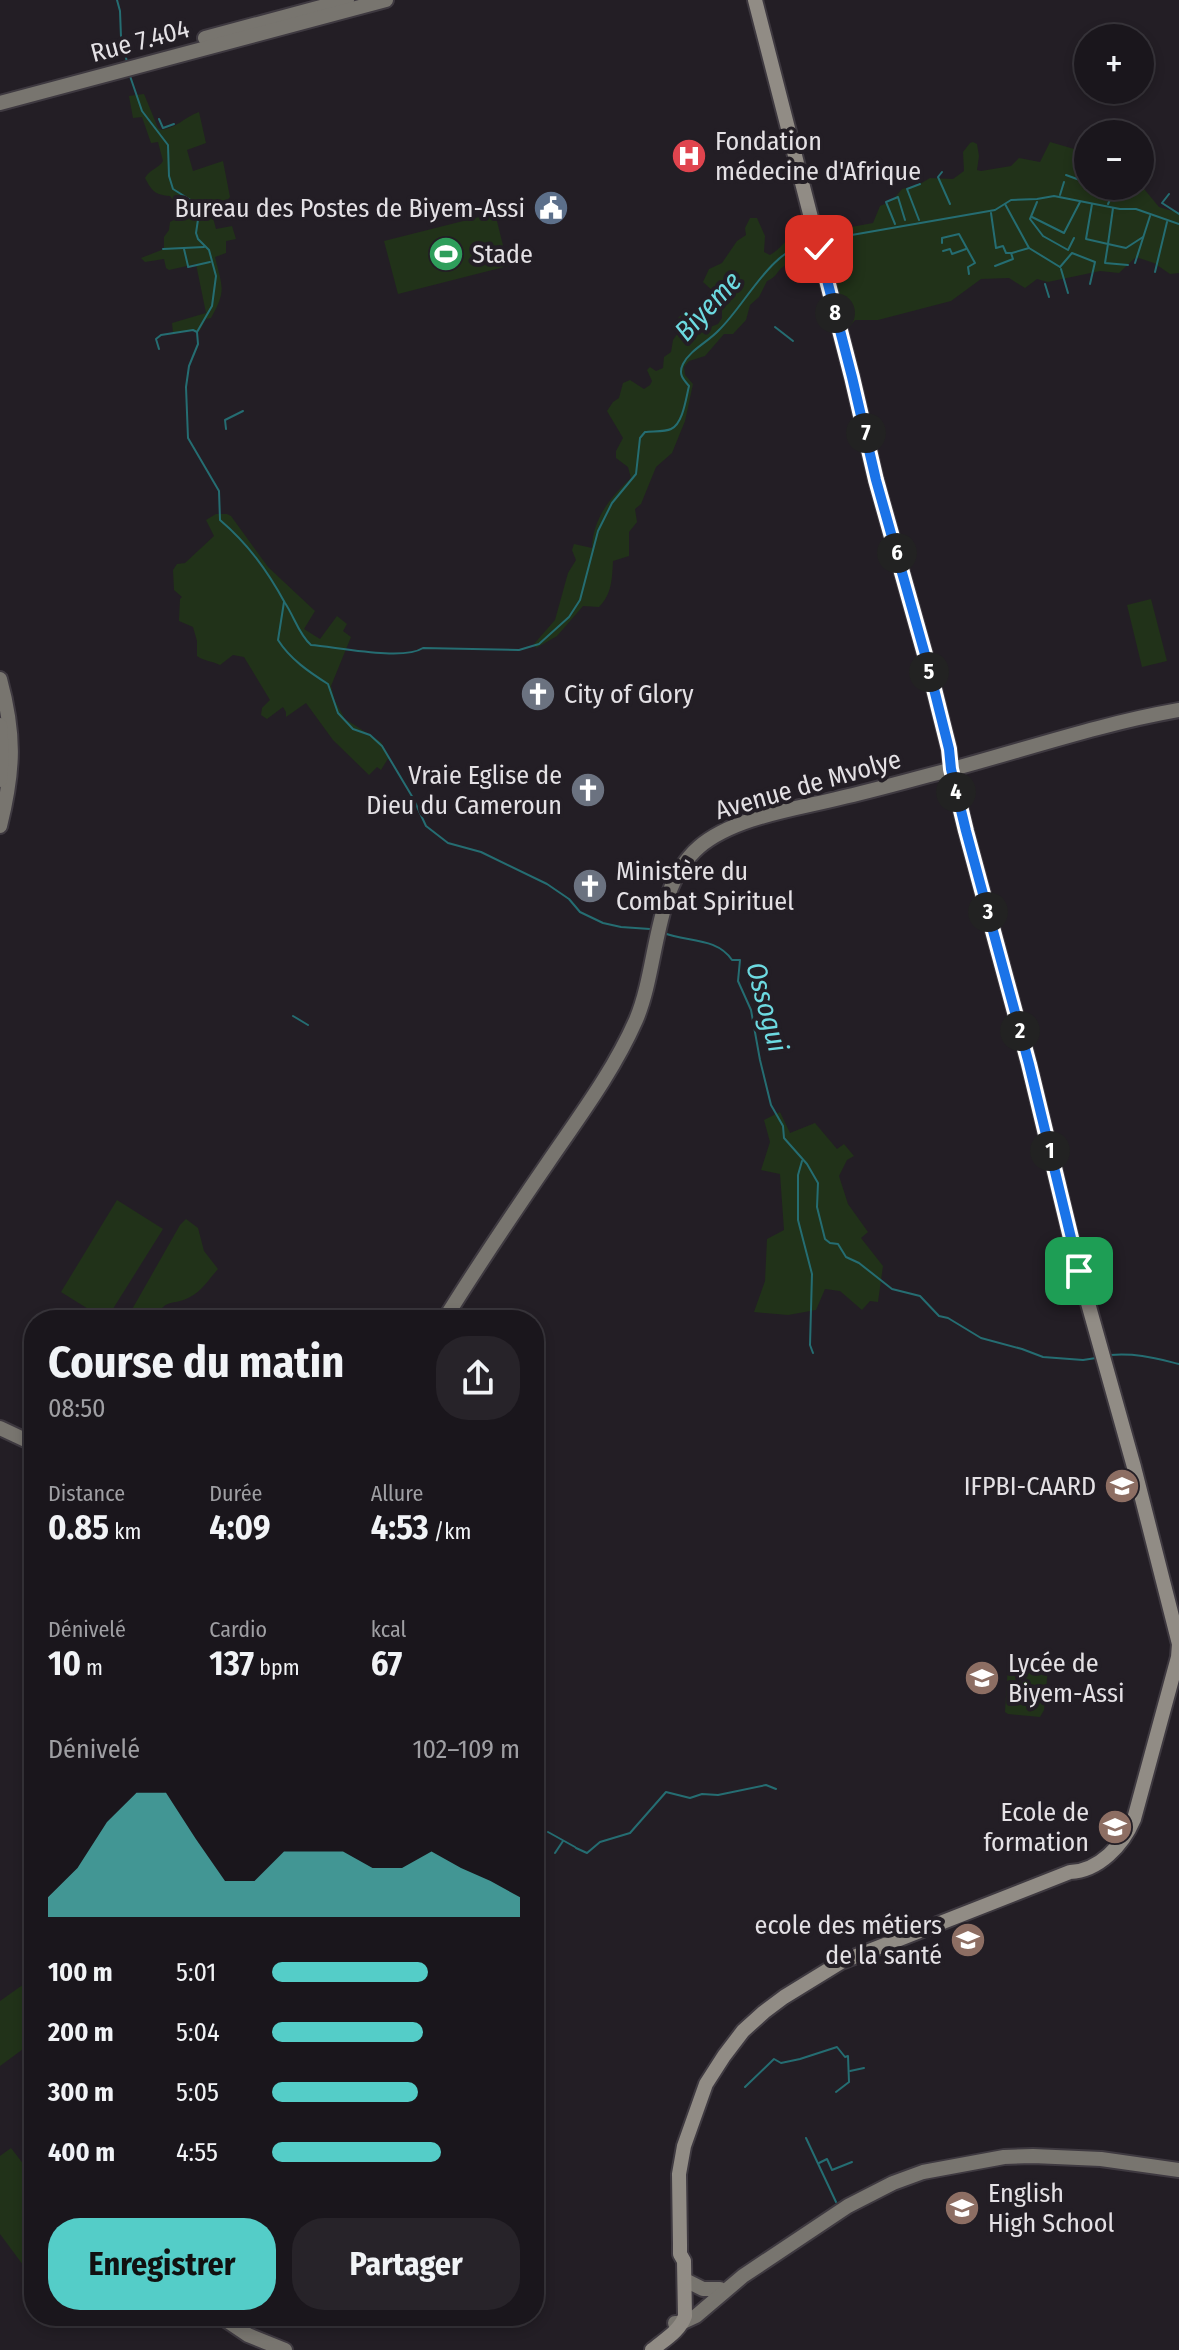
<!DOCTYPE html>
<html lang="fr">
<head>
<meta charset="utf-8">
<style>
	body { margin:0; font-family:"Fira Sans Condensed",sans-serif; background:#272329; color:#f1f3f6; height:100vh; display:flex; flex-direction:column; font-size:30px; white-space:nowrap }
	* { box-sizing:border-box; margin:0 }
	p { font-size:26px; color:#9f9fa3 }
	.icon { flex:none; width:44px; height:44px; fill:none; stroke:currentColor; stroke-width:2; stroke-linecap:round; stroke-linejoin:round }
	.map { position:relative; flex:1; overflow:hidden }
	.details { position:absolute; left:24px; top:1310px; width:520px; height:1016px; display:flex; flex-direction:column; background:#1a161c; border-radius:32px; box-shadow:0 4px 12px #0003,0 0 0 2px #38353b }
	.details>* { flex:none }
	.tools { position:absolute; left:1074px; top:24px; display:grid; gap:16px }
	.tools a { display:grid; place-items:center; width:80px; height:80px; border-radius:50%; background:#1a161c; box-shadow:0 4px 12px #0003,0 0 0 2px #38353b; font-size:40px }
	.pin { position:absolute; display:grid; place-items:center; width:68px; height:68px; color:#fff; margin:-34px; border-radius:16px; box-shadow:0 4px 12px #0006 }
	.km { position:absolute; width:40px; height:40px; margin:-20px; border-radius:50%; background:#222; color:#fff; font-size:22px; line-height:40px; text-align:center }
	.round { display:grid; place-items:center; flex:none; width:84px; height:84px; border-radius:32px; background:#272329 }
	.summary { display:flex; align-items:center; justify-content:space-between; height:136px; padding:0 24px }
	h1 { font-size:44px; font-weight:700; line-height:60px }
	.stats { display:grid; grid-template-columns:repeat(3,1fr); gap:12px; height:136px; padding:8px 24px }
	.stats div { display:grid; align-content:center }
	.stats b { font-size:34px; font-weight:700 }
	.stats small { font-size:22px; font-weight:400 }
	.stats p { font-size:22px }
	.chart { height:224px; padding:16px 24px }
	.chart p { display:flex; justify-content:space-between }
	.chart svg { width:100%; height:144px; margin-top:8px; fill:#54cdc8; opacity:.7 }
	.cta { display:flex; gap:16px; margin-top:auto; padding:16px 24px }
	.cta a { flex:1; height:92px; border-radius:32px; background:#54cdc8; color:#111; font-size:32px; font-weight:700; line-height:92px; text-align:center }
	.cta a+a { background:#272329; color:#f1f3f6 }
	ul { padding:0 24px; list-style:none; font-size:26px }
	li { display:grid; grid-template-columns:128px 96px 1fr; align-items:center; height:60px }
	li i { height:20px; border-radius:10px; background:#54cdc8 }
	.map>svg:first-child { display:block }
	.green { fill:#213219 }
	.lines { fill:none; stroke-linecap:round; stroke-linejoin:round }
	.stream { stroke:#256d72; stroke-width:2 }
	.secondary-casing { stroke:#3e3940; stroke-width:18 }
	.primary-casing { stroke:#3e3940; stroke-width:18 }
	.secondary { stroke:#78756f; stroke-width:14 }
	.primary { stroke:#918c85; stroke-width:14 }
	.route-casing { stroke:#fff; stroke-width:16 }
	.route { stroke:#1a73e8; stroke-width:10 }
	.labels { text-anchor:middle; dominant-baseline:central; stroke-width:8; stroke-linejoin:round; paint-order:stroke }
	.street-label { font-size:26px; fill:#e4e1e5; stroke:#231e25 }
	.poi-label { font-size:26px; fill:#e4e1e5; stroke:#231e25; text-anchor:start }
	.water-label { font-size:28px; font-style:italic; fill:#6ddae1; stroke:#231e25 }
</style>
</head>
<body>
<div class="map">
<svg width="1179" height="2350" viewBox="0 0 1179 2350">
	<rect width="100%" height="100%" fill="#231e25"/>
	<!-- green -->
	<g class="green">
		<path d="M144,94l14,34 4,2c16,-3 21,-12 37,-18l7,31 -19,7 6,21 30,-10 7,36 -8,9 -11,4 5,19 16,-3 4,13 -10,2v12l-11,4c7,30 12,33 -4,61l-5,1 -7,13 -6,-2 -20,3 -1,-10 34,-10 -10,-49 -27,6 -3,-2 -2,-9 -19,3 -4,-4 23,-9v-12l5,-7 1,-8 8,-4 4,-6 -12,-16c-15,-1 -18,-5 -25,-18 5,-9 13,-9 18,-17l-5,-19 -7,1 -9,-26 -9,1 -4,-22z"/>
		<path d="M973,142l4,2 2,12 -2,14 4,1 30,-5 8,-8 21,4 10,-20 38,11v33h52v-2l19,23 20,6v60l-9,1 -16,-11 -18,-6 -17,16 -19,-2 -52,11 -11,-3 -12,9 -16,-10 -28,1 -30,22 -73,19h-23l-5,6 -3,-3c-11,-28 -27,-72 -23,-102l27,6 22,-4 7,-17 12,-5 10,-12 18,-5 10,-6 23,1 11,-8 -1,-19 7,-9z"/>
		<path d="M495,213l13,53 -110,28 -14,-53z"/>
		<path d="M750,218h7l8,18 -1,16 6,3c13,-7 18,-21 32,-24l3,16c-8,10 -12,12 -22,20 -7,5 -6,10 -16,14l-8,16 -9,8 -4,15 -13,14h-9l-19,22 -16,5 -5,6 1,8 8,9 -8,37 -13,32 -16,14 -15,37 -6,5 2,13 -8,10v24l-16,5c-1,18 -1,33 -14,46l-16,-1 -26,30 -21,12 -2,-4 21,-24 13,-47 8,-13 -4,-10 2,-6 18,4c1,-30 18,-50 39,-70l-3,-11 -12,-9v-7l7,-13 -16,-27 6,-9 6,-4 4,-15 7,-3 14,9 6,-4 2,-4 -5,-11 3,-3 6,4 7,-3 1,-11 7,-5 2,-12 7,-10 -2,-12 5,-5 11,1 7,13 4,2 13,-5 4,-6v-12l-8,-7v-7l-11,-10 6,-13 13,-6 15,-22 9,-6 -1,-7z"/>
		<path d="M216,514h11l4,2 37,51 47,44 -11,18 16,10 17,-23 10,8 -4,7 8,6 -20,49 4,15 10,18 36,23 8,15 -8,13 -4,-3 -8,8 -36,-35 -27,-37 -20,14v-5l-3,-5 -16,12 -6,-4 1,-7 8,-8 -26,-43 -11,-2 -13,10c-8,-4 -16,-4 -23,-9v-15l-4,-14 -14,-6 1,-22 2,-2 -8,-7 -1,-20 4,-6 8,-1 29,-27 -8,-16z"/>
		<path d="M1151,599l16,62 -25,6 -15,-62z"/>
		<path d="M780,1112l10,21 25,-10 22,26 7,-5 10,12 -7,4 -8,16 9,28 20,28 -7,6 22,28 -5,36 -8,-1 -8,9 -22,-19 -15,-2 -9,21 -28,5 -34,-3 11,-31 2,-42 17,-9 -4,-56 -19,-4 9,-28 -6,-22z"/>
		<path d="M117,1200l46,29 -57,91 -45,-28z"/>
		<path d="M186,1219l12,9 6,23 14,18c-8,9 -17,23 -28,28 -19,10 -23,-1 -36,23h-28l54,-95z"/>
		<path d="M1012,1660l34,4 2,4 -4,42 -4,7 -32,-3 -3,-2 3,-47z"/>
		<path d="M34,1977v64l-34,25v-65z"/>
		<path d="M11,2148l23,30v84l-8,7 -26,-35v-78z"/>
	</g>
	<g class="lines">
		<!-- stream -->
		<g class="stream">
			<path d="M117,0l3,11 1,26 6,25"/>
			<path d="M130,76l12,35 26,34 1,31 4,13 27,17 -4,27 2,6 11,11 7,26 -4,30 -15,26 1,12 -9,22 -3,21 2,51 31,53 1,29c28,24 47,50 65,83 9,13 14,32 26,42 26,2 92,16 112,3l96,2 20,-6 30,-27 11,-17 18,-69 14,-28 24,-29 4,-36 5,-6c7,-1 20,0 26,-3 12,-5 15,-31 18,-43 -6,-7 -11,-12 -6,-22 7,-14 25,-22 36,-34 28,-27 51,-81 93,-88"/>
			<path d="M159,119l4,9 11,-4"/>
			<path d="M942,172l-4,5 12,27"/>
			<path d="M1066,175l22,8"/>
			<path d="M1098,186l15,5"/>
			<path d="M1169,194l-7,9 17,11"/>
			<path d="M1060,195l4,-13"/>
			<path d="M1037,202l-7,17 13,17 25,14 6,-12"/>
			<path d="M1005,204l24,44 31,19"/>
			<path d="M1092,204l-6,35 22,5 -3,19 23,2"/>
			<path d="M1108,204l8,-18"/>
			<path d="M1113,208l-5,36 18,4 17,-11"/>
			<path d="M991,213l5,35 7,-2 3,7h5"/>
			<path d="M1032,217l32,16 16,-31"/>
			<path d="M919,220l-12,-31 13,-5"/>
			<path d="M895,224l-9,-22 12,-5 7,23"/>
			<path d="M823,240l172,-30 16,-10 26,-1 17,-3 66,13h16l43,15"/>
			<path d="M942,243v-5l17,-4 16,29 -7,4 1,7"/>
			<path d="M163,249l41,-2"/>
			<path d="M184,249l4,17"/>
			<path d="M943,251l7,-2 2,5 14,-5"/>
			<path d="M1012,253l17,-5"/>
			<path d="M1135,263l15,-47"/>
			<path d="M995,266l18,-7 -2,-6"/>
			<path d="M188,267l22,-5"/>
			<path d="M1060,267l12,-14 23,9 -5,22"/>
			<path d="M1061,269l7,24"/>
			<path d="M1155,272l12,-50"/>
			<path d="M1045,284l4,13"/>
			<path d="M775,327l18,14"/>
			<path d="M159,349l-3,-10 5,-4 32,-5 4,2"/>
			<path d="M226,429l-1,-9 18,-9"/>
			<path d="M284,602l-6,38c12,19 31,32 50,44l10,29 15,16 17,6 12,11 31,52 13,28 22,17 33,9 66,32 22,15 11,13 23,11 18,4 29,2"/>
			<path d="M664,933c22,9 53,4 68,27h8l-2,21 13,29 9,50 11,45 12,21 1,12 23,26 11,19 -1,24 8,32 5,4 8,1 8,13 13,6 33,26 28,7 19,20 9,2 33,20 41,11 21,8 40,3 13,-2"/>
			<path d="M293,1016l15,9"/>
			<path d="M802,1161l-4,14v45l14,54 -2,71 3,8"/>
			<path d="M1110,1355c27,-2 44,3 69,9"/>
			<path d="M548,1832l27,15"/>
			<path d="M576,1848l11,5 13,-11 30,-9 36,-41 24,6 12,-4 16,1 48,-10 10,4"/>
			<path d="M555,1853l8,-12"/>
			<path d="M850,2071l14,-3"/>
			<path d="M745,2087l29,-28 7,4 19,-4 37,-12 8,10 3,-1 1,26 -13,10"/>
			<path d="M806,2138l30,64"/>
			<path d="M819,2163l8,-4 5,11 20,-8"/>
		</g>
		<!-- secondary casing -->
		<g class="secondary-casing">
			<g id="secondary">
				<path d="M205,38l142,-38"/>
				<path d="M0,103l386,-103"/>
				<path d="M0,679c15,55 14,91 0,147"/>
				<path d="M0,725l2,29 -2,26"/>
				<path d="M444,1320c33,-53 68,-105 103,-156 32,-47 66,-92 89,-144 23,-54 17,-133 63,-173 35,-30 97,-38 141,-49 35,-8 70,-18 105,-27 79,-21 154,-47 234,-61"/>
				<path d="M0,1428l34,16"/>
				<path d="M685,2280l18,9h17"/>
				<path d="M220,2316l28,19 37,15"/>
				<path d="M675,2323h6l15,-7 47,-40 105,-70 45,-23 30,-11 81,-15 29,-1 68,3 78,11"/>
			</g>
		</g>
		<!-- primary casing -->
		<g class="primary-casing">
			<path id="primary" d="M652,2350c12,-10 28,-19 33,-34l-1,-55 -4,-7v-10l-1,-70 5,-28 22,-62 18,-28 19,-25 21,-19 20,-15 57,-35 229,-90c29,-1 53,-27 64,-53l44,-162 1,-13 -45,-177 -55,-196 -50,-207 -63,-233 -15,-62 -2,-20 -21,-84 -52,-185 -24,-103 -97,-377"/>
		</g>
		<!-- secondary -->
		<use href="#secondary" class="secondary"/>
		<!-- primary -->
		<use href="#primary" class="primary"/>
	</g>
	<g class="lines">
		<!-- route casing -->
		<g class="route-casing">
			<path id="route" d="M819,249l33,128 24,103 52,185 21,84 2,20 15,62 63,233 50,207"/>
		</g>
		<!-- route -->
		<use href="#route" class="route"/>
	</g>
	<!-- icons -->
	<defs>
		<g id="hospital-disc" transform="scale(1.8)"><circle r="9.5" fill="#e0444e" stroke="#231e25"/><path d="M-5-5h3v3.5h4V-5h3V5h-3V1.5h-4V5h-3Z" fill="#fff"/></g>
		<g id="civic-disc" transform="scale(1.8)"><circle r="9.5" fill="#5c6f8a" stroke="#231e25"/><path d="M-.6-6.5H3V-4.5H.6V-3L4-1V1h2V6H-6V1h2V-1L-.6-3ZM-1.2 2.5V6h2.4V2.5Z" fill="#fff"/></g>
		<g id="stadium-disc" transform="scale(1.8)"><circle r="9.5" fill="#2e9e5b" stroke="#231e25"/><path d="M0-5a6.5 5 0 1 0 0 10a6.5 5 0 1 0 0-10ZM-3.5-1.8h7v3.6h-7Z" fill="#fff"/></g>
		<g id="church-disc" transform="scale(1.8)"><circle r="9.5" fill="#6b7280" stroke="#231e25"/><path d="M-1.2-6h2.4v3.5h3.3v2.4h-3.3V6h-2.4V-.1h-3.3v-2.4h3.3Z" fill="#fff"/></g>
		<g id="university-disc" transform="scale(1.8)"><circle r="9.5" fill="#8d6e63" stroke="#231e25"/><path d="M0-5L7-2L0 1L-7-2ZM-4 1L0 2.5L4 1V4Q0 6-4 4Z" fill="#fff"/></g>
		<g id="school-disc" transform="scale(1.8)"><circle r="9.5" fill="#8d6e63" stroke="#231e25"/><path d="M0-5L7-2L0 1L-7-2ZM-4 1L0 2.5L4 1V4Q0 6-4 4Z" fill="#fff"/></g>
	</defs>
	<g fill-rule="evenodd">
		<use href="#hospital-disc" x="689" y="156"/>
		<use href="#civic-disc" x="551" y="208"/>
		<use href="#stadium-disc" x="446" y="254"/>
		<use href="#church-disc" x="538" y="694"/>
		<use href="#church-disc" x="588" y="790"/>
		<use href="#church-disc" x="590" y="886"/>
		<use href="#university-disc" x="1122" y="1486"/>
		<use href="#school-disc" x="982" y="1678"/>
		<use href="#university-disc" x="1115" y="1827"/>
		<use href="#university-disc" x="968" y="1940"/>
		<use href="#school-disc" x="962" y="2208"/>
	</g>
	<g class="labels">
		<!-- street labels -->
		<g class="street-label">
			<text transform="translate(140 41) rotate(-15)">Rue 7.404</text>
			<text transform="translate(808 785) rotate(-16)">Avenue de Mvolye</text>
		</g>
		<!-- poi labels -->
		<g class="poi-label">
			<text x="715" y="141">Fondation<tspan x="715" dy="30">médecine d'Afrique</tspan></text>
			<text x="525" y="208" text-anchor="end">Bureau des Postes de Biyem-Assi</text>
			<text x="472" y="254">Stade</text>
			<text x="564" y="694">City of Glory</text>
			<text x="562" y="775" text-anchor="end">Vraie Eglise de<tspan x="562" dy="30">Dieu du Cameroun</tspan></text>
			<text x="616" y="871">Ministère du<tspan x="616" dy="30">Combat Spirituel</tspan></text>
			<text x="1096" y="1486" text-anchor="end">IFPBI-CAARD</text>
			<text x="1008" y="1663">Lycée de<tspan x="1008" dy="30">Biyem-Assi</tspan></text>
			<text x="1089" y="1812" text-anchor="end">Ecole de<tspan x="1089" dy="30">formation</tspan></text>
			<text x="942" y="1925" text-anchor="end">ecole des métiers<tspan x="942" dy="30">de la santé</tspan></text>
			<text x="988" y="2193">English<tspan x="988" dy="30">High School</tspan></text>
		</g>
		<!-- water labels -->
		<g class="water-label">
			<text transform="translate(708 306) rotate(-47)">Biyeme</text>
			<text transform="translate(767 1007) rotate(75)">Ossogui</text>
		</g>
	</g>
</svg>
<div class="tools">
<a>+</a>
<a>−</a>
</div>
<div class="pin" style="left:1079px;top:1271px;background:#1e9e55"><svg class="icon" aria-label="arrive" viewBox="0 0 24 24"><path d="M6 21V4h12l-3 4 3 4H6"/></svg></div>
<div class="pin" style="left:819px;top:249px;background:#d93025"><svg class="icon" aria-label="check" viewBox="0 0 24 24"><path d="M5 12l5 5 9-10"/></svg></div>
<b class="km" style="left:1050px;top:1151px">1</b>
<b class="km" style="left:1020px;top:1031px">2</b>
<b class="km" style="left:988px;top:912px">3</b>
<b class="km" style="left:956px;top:792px">4</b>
<b class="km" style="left:929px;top:672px">5</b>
<b class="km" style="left:897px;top:553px">6</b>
<b class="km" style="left:866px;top:433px">7</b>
<b class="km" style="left:835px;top:313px">8</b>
<section class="details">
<div class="summary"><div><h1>Course du matin</h1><p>08:50</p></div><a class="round"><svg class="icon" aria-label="share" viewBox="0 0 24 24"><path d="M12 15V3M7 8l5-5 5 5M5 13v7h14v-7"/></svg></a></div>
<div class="stats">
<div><p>Distance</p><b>0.85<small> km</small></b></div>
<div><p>Durée</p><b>4:09</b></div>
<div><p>Allure</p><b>4:53<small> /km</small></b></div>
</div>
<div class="stats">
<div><p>Dénivelé</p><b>10<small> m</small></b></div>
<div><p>Cardio</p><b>137<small> bpm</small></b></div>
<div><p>kcal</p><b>67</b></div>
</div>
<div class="chart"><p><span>Dénivelé</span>102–109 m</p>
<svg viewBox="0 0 160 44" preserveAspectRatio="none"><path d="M0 44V38L10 29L20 15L30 6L40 6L50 20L60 33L70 33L80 24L90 24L100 24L110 29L120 29L130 24L140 29L150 33L160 38V44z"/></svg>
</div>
<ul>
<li><b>100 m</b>5:01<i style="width:63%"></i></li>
<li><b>200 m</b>5:04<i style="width:61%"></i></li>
<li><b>300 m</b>5:05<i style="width:59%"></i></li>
<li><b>400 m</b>4:55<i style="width:68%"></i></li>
</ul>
<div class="cta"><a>Enregistrer</a><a>Partager</a></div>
</section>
</div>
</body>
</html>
